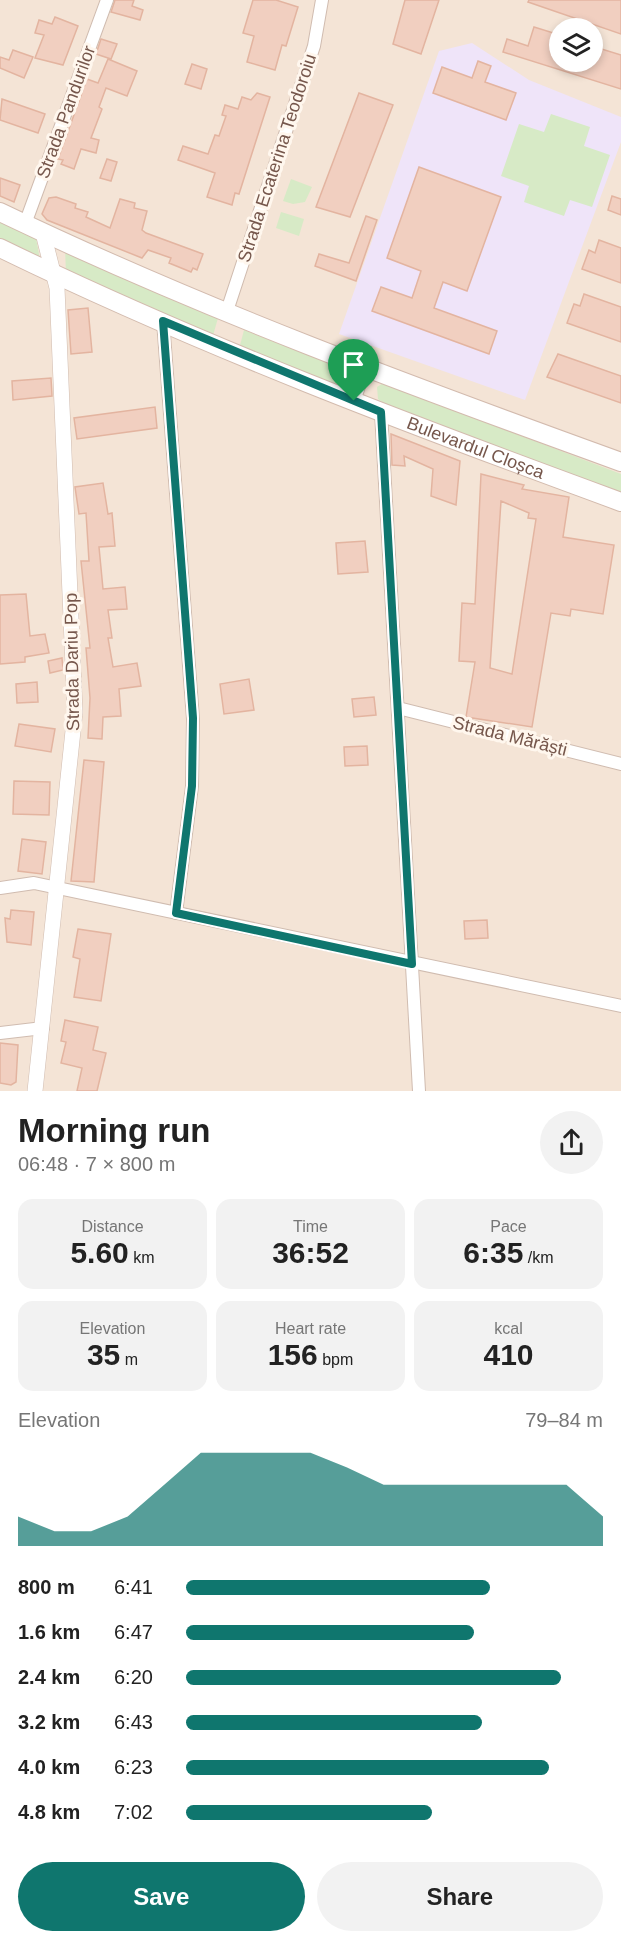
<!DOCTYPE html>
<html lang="en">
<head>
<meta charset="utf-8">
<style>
	body { margin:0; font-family:Helvetica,sans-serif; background:#f2f2f2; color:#222; height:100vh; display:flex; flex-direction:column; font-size:22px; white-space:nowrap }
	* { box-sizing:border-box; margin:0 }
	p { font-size:20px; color:#767676 }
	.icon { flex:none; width:33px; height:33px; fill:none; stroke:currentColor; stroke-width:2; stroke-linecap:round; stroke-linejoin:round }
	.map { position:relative; height:1091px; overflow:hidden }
	.panel { display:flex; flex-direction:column; background:#fff; flex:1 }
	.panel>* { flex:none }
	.tools { position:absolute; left:549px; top:18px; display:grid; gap:12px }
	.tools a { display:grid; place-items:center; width:54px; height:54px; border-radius:50%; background:#fff; box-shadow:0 3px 9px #0003; font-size:30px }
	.pin { position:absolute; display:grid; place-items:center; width:51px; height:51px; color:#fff; margin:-62px -26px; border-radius:50% 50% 50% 0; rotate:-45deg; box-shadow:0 0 6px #0007 }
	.pin .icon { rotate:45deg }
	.round { display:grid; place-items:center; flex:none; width:63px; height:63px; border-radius:32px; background:#f2f2f2 }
	.overview { display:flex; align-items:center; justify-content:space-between; height:102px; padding:0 18px }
	h1 { font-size:33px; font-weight:600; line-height:45px }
	.figures { display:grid; grid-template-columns:repeat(3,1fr); gap:9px; height:102px; padding:6px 18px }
	.figures div { display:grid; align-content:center; border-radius:15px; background:#f2f2f2; text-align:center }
	.figures b { font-size:30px; font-weight:600 }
	.figures small { font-size:16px; font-weight:400 }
	.figures p { font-size:16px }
	.chart { height:168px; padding:12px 18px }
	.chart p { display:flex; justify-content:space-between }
	.chart svg { width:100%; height:108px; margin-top:6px; fill:#0f766e; opacity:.7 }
	.action { display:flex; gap:12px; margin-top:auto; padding:12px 18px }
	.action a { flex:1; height:69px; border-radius:36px; background:#0f766e; color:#fff; font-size:24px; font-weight:600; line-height:69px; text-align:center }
	.action a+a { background:#f2f2f2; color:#222 }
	ul { padding:0 18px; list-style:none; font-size:20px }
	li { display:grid; grid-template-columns:96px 72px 1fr; align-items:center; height:45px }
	li i { height:15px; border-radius:8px; background:#0f766e }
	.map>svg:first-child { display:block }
	.residential { fill:#f4e4d6; fill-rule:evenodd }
	.education { fill:#efe4f9 }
	.green { fill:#d7eac6 }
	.building { fill:#f1cfc0; stroke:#e3b4a0; stroke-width:1.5; fill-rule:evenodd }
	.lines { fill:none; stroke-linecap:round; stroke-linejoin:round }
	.minor-casing { stroke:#d0bcb0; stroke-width:14 }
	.tertiary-casing { stroke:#d0bcb0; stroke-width:16 }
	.secondary-casing { stroke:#d3bbae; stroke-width:20 }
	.minor { stroke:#fff; stroke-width:12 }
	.tertiary { stroke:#fff; stroke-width:15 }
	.secondary { stroke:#fff; stroke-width:18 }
	.route-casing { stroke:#fff; stroke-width:12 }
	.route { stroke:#0f766e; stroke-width:8 }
	.labels { text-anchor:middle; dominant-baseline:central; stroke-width:6; stroke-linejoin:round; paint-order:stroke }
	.street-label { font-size:18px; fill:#76574c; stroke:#fff7ee }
</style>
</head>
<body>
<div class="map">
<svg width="621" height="1091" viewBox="0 0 621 1091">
	<rect width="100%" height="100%" fill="#fcf2e8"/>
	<!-- residential -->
	<path class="residential" d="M0,0h621v1091h-621zM560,28h32v34h-32z"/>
	<!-- education -->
	<path class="education" d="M472,43l57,37 92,37v25l-96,258 -186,-66 100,-283z"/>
	<!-- green -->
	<g class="green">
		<path d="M551,114l39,13 -6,19 26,9 -18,52 -22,-7 -6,16 -40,-14 5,-16 -28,-10 18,-52 25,8z"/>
		<path d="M291,179l21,8 -7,15 -12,2 -10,-3z"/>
		<path d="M281,212l23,7 -5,17 -23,-8z"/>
		<path d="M0,222l36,16 5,27 -41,-19z"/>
		<path d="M65,246l153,72 -6,21 -146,-63z"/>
		<path d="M244,330l100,39c3,8 1,13 -7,18l-98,-38z"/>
		<path d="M383,383l238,91v22l-238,-93 -5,-4 -1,-12z"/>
	</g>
	<!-- building -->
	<g class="building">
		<path d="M115,0h19l-2,6 11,4 -3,10 -29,-8z"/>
		<path d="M253,0h23l22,7 -12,39 -4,-1 -7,25 -28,-8 7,-26 -11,-3z"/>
		<path d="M405,0h34l-18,54 -28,-10z"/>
		<path d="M529,0h92v34l-93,-32z"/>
		<path d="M55,17l23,9 -15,39 -28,-7 9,-23 -9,-2 4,-13 13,4z"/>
		<path d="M534,27l26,8v27h32v-16l29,9v34l-118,-37 4,-13 21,7z"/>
		<path d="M101,39l16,5 -6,15 -15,-5z"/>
		<path d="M13,50l20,7 -9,21 -24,-10v-11l9,3z"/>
		<path d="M108,59l29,12 -10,25 -21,-8 -7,19 3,2 -11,29 8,2 -3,13 -15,-4 -7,20 -13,-5 2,-4 -5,-1 29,-80 11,4z"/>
		<path d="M478,61l13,5 -6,16 31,11 -10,27 -73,-27 9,-26 30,11z"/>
		<path d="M192,64l15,5 -6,20 -16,-5z"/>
		<path d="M257,93l13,4 -31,97 -4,-1 -3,12 -25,-8 8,-24 -37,-13 5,-14 25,8 7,-19 4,1 7,-20 -4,-1 3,-10 13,4 4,-12 9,3z"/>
		<path d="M359,93l34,12 -43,112 -34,-10z"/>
		<path d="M2,99l43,15 -7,19 -38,-13z"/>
		<path d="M107,159l10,3 -6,19 -11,-3z"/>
		<path d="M419,167l82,30 -34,94 -24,-9 -9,26 63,23 -8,23 -117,-43 9,-24 31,11 9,-27 -34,-13z"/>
		<path d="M0,178l20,7 -6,17 -14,-6z"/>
		<path d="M612,196l9,3v16l-13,-5z"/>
		<path d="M56,197l20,7 -1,4 13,4 -2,5 24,11 10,-29 15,4 -1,5 13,3 -5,19 4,3 57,21 -6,16 -4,-2 -2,4 -22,-9 2,-5 -23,-8 -6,8 -95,-38 -5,-6 7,-16z"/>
		<path d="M366,216l11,4 -21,61 -41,-15 4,-12 30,9z"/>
		<path d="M599,240l22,8v35l-39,-14 7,-19 6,3z"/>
		<path d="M584,294l37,13v35l-54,-19 7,-19 6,2z"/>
		<path d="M88,308l4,44 -21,2 -3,-44z"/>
		<path d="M558,354l63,22v27l-74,-26z"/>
		<path d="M51,378l1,18 -39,4 -1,-19z"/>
		<path d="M155,407l2,21 -80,11 -3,-21z"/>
		<path d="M391,434l69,27 -4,44 -25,-9 2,-27 -29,-13 1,10 -13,-1z"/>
		<path d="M481,474l43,11 -2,4 47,8 -6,40 51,8 -11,69 -32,-5 -1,7 -19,-3 -19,114 -66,-10 9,-55 -16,-1 3,-58 13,1zM501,501l28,12 -1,5 8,1 -24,155 -22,-6z"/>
		<path d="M103,483l5,31 4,-1 3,33 -16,1 4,42 22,-2 2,22 -19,1 4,28h-4l5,29 24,-4 4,23 -22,3 2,27 -18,1 -1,22 -14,-1 2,-40 -4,-50h4l-9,-87h8l-3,-48 -7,1 -4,-27z"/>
		<path d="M365,541l3,31 -30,2 -2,-31z"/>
		<path d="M26,594l4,42 15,-2 4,19 -24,4v5l-25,2v-69z"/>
		<path d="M62,658l1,12 -13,3 -2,-12z"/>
		<path d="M249,679l5,31 -30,4 -4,-30z"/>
		<path d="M37,682l1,20 -21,1 -1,-19z"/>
		<path d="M374,697l2,18 -22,2 -2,-18z"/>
		<path d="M19,724l36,5 -4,23 -36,-6z"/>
		<path d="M367,746l1,19 -23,1 -1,-19z"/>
		<path d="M84,760l20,2 -10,120 -23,-1z"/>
		<path d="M14,781l36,1 -1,33 -36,-1z"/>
		<path d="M22,839l24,3 -4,32 -24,-3z"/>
		<path d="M11,910l23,2 -3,33 -24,-3 -2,-24 5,1z"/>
		<path d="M487,920l1,18 -23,1 -1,-18z"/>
		<path d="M78,929l33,5 -10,67 -27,-4 6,-38 -7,-2z"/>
		<path d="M65,1020l33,7 -5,23 13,3 -9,38h-20l5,-23 -21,-5 5,-21 -5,-1z"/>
		<path d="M0,1043l18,2 -2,37 -5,3 -11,-2z"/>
	</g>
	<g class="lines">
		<!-- minor casing -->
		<g class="minor-casing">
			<g id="minor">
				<path d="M25,224l82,-224"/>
				<path d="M226,314l88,-268 8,-46"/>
				<path d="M163,321l30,398 -1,67 -16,127"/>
				<path d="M354,401l11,-32"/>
				<path d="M381,412l38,679"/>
				<path d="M398,708l223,56"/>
				<path d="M0,888l34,-5 587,123"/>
				<path d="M0,1033l43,-5"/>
			</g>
		</g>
		<!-- tertiary casing -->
		<g class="tertiary-casing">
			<path id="tertiary" d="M35,1091l40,-379 -18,-424 -14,-55"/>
		</g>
		<!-- secondary casing -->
		<g class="secondary-casing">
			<g id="secondary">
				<path d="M0,212c202,97 411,174 621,250"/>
				<path id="s1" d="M0,248c201,98 411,177 621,254"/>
			</g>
		</g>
		<!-- minor -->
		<use href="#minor" class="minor"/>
		<!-- tertiary -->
		<use href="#tertiary" class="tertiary"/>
		<!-- secondary -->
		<use href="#secondary" class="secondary"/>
	</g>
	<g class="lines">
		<!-- route casing -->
		<g class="route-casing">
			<path id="route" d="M163,321l218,91 31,552 -236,-51 16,-127 1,-68z"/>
		</g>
		<!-- route -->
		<use href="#route" class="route"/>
	</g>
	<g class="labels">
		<!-- street labels -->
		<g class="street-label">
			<text transform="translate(66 112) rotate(-70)">Strada Pandurilor</text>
			<text transform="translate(277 158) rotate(-72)">Strada Ecaterina Teodoroiu</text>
			<text stroke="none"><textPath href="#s1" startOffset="516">Bulevardul Cloșca</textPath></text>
			<text transform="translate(72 662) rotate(-91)">Strada Dariu Pop</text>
			<text transform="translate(510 736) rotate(14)">Strada Mărăști</text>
		</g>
	</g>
</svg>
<div class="tools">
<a><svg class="icon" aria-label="layers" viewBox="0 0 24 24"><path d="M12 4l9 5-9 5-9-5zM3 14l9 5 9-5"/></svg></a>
</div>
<div class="pin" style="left:354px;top:401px;background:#1e9e55"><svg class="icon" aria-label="arrive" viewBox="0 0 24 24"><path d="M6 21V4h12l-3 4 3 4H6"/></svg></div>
</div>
<section class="panel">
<div class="overview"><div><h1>Morning run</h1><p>06:48 · 7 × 800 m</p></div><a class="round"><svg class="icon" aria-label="share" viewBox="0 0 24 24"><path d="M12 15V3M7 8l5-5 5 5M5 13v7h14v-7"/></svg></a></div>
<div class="figures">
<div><p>Distance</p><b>5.60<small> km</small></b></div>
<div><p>Time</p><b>36:52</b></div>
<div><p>Pace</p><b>6:35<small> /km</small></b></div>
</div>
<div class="figures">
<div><p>Elevation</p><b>35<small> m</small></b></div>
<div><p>Heart rate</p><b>156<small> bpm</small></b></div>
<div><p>kcal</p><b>410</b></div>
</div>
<div class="chart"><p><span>Elevation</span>79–84 m</p>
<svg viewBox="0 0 160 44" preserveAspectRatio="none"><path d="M0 44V32L10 38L20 38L30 32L40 19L50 6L60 6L70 6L80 6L90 12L100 19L110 19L120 19L130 19L140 19L150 19L160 32V44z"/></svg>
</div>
<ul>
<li><b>800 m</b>6:41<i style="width:73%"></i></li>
<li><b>1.6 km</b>6:47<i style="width:69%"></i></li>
<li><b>2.4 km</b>6:20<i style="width:90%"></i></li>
<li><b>3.2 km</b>6:43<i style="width:71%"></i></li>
<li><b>4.0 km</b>6:23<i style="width:87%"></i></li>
<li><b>4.8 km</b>7:02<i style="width:59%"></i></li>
</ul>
<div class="action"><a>Save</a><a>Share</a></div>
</section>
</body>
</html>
